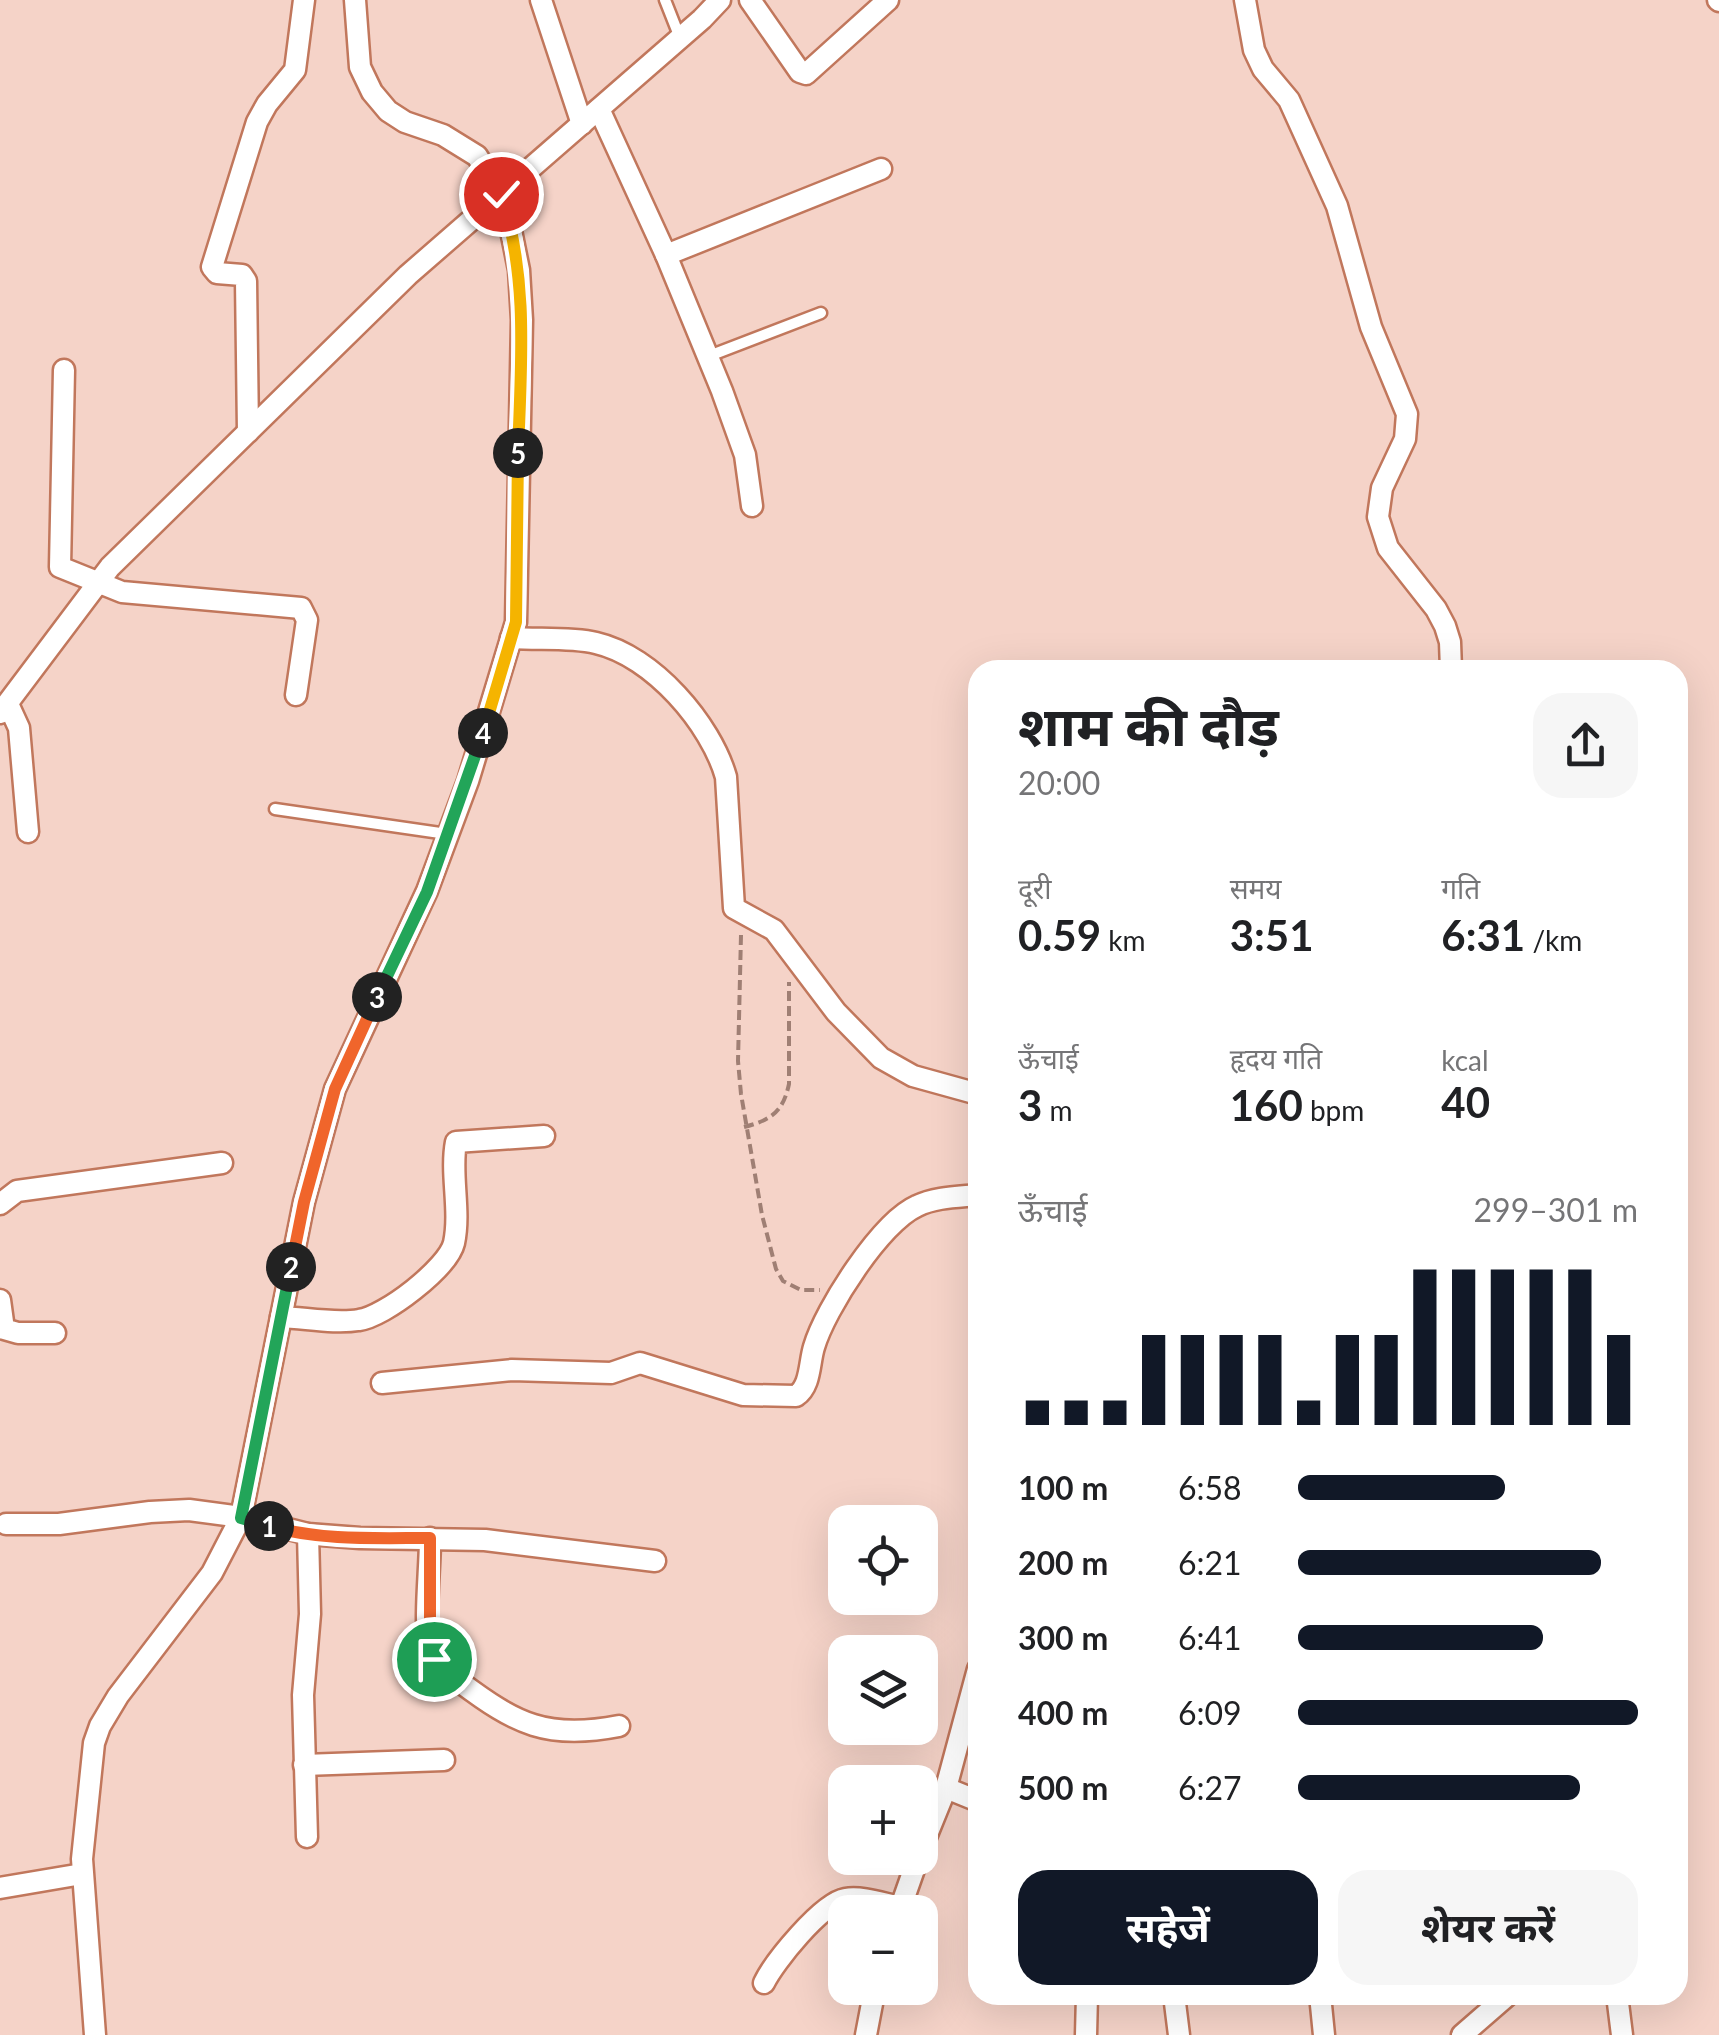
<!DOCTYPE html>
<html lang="hi">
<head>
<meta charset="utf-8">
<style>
	body { margin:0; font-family:Lato,"Noto Sans Devanagari",sans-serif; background:#f6f6f6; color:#202124; height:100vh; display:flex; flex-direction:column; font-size:38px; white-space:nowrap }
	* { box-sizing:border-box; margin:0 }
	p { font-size:32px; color:#757577 }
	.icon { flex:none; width:55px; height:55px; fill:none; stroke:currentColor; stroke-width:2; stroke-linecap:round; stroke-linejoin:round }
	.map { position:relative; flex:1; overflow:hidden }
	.panel { position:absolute; left:968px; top:660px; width:720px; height:1345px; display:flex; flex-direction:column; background:#fff; border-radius:30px; box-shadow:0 10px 40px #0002 }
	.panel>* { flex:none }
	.fabs { position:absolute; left:828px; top:1505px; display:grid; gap:20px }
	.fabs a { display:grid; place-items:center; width:110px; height:110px; border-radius:20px; background:#fff; box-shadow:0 10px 40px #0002; font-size:50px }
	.pin { position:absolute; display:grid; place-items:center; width:85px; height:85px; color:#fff; margin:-42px; border:5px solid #fff; border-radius:50%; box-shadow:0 2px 10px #0007 }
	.km { position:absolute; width:50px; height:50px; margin:-25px; border-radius:50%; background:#222; color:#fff; font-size:28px; line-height:50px; text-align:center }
	.round { display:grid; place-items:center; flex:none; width:105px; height:105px; border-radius:30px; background:#f6f6f6 }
	.overview { display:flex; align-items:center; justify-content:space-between; height:170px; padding:0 50px }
	h1 { font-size:55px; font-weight:700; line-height:75px }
	.metrics { display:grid; grid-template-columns:repeat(3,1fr); gap:15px; height:170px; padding:10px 50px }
	.metrics div { display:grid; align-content:center }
	.metrics b { font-size:42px; font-weight:700 }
	.metrics small { font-size:28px; font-weight:400 }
	.metrics p { font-size:28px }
	.chart { height:280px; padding:20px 50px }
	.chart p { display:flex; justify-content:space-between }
	.chart svg { width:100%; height:180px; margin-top:10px; stroke:#111827; stroke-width:6 }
	.button { display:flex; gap:20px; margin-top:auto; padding:20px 50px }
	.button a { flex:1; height:115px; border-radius:30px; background:#111827; color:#fff; font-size:40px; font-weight:700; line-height:115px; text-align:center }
	.button a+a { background:#f6f6f6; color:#202124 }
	ul { padding:0 50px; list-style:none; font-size:32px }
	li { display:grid; grid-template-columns:160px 120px 1fr; align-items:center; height:75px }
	li i { height:25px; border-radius:12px; background:#111827 }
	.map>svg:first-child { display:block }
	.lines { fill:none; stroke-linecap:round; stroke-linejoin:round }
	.lane-casing { stroke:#c1775c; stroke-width:15 }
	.street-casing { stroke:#c1775c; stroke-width:25 }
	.path { stroke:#9f7f74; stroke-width:4; stroke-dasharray:10 5; stroke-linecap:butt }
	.lane { stroke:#fff; stroke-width:10 }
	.street { stroke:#fff; stroke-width:20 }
	.split-1-casing { stroke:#fff; stroke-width:20 }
	.split-2-casing { stroke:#fff; stroke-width:20 }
	.split-3-casing { stroke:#fff; stroke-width:20 }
	.split-4-casing { stroke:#fff; stroke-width:20 }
	.split-5-casing { stroke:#fff; stroke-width:20 }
	.split-6-casing { stroke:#fff; stroke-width:20 }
	.split-1 { stroke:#f0652b; stroke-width:12 }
	.split-2 { stroke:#22a559; stroke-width:12 }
	.split-3 { stroke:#f0652b; stroke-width:12 }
	.split-4 { stroke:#22a559; stroke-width:12 }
	.split-5 { stroke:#f5b400; stroke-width:12 }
	.split-6 { stroke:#f5b400; stroke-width:12 }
</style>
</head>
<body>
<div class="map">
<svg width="1719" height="2035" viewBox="0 0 1719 2035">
	<rect width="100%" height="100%" fill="#f5d3c8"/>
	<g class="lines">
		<!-- lane casing -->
		<g class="lane-casing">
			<g id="lane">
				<path d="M665,0l15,38"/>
				<path d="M709,356l112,-43"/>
				<path d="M275,809l172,25"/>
			</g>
		</g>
		<!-- street casing -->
		<g class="street-casing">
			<g id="street">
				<path d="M541,0l41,124"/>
				<path d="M750,0l50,72 6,2 82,-74"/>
				<path d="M1245,0l9,50 9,19 26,31 48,106 34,121 36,87 -2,25 -23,49 -4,29 10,31 48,61 9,17 5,16 1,28"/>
				<path d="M1718,0l1,1"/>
				<path d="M599,109l67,146 56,136 23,64 7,51"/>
				<path d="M666,255l215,-86"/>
				<path d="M64,370l-4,197 62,25 179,16 6,12 -11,75"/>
				<path d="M248,432l-2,-151 -4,-6 -25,-2 -5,-6 45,-145 10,-18 28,-34 9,-70"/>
				<path d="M511,638c28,2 59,-1 85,5 57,13 115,81 130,134l8,131 40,22 62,82 45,46 32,18 65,18"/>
				<path d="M8,704l11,24 9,104"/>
				<path d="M0,713l110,-146 298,-292 294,-256 18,-19"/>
				<path d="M0,1204l17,-13 205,-28"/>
				<path d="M0,1300l4,29 14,4h37"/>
				<path d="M281,1317c25,1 54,7 78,3 25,-3 89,-52 95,-77 7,-33 -4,-69 2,-101l88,-6"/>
				<path d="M382,1383l130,-13 99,3 29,-10 103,32 53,1c15,-10 13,-33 18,-49 11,-38 67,-125 103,-141 18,-9 41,-9 61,-11"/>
				<path d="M6,1524h53l91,-12 39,-2 52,7 67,17 52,4 125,2 170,21"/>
				<path d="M430,1538c0,32 -6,79 -1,110 3,15 19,25 31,34 56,42 87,58 159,44"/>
				<path d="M304,1765l140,-5"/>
				<path d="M946,1788l32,13"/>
				<path d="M307,1837l-4,-142 7,-81 -2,-80"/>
				<path d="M920,1852l26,-64 32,-119"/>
				<path d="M0,1888l82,-14"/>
				<path d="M899,1912l19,-54"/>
				<path d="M764,1983c10,-21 58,-80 81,-84 18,-3 39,5 55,8"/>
				<path d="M1174,1995l5,40"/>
				<path d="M1320,1995l4,40"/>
				<path d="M1617,1995l5,40"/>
				<path d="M95,2035l-13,-176 12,-116 6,-17 18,-30 94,-123 29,-56 63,-315 31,-113 92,-198 41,-110 48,-159 6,-302 -3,-50 -11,-54 -7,-22 -24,-38 -34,-21 -38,-13 -17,-11 -16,-19 -12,-25 -5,-67"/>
				<path d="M866,2035l9,-47"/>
				<path d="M1086,2035l1,-40"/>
				<path d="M1462,2035l46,-40"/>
			</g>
		</g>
		<!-- path -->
		<g class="path">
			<path d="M741,935l-3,126 3,33 21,121 14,54 7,12 18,9h19"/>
			<path d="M744,1127c27,-7 39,-15 45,-43v-102"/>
		</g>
		<!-- lane -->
		<use href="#lane" class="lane"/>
		<!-- street -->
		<use href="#street" class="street"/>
	</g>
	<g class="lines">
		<!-- split-1 casing -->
		<g class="split-1-casing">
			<path id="split-1" d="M269,1526c52,15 108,12 161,12v112l4,9"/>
		</g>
		<!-- split-2 casing -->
		<g class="split-2-casing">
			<path id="split-2" d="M269,1526l-28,-8 50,-251"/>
		</g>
		<!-- split-3 casing -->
		<g class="split-3-casing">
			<path id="split-3" d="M291,1267l13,-65 31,-113 42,-92"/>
		</g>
		<!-- split-4 casing -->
		<g class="split-4-casing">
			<path id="split-4" d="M377,997l50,-105 56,-159"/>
		</g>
		<!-- split-5 casing -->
		<g class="split-5-casing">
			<path id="split-5" d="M483,733l33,-111 2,-169"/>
		</g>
		<!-- split-6 casing -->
		<g class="split-6-casing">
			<path id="split-6" d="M501,194c28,84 20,171 17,259"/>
		</g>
		<!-- split-1 -->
		<use href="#split-1" class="split-1"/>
		<!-- split-2 -->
		<use href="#split-2" class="split-2"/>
		<!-- split-3 -->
		<use href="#split-3" class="split-3"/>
		<!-- split-4 -->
		<use href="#split-4" class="split-4"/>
		<!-- split-5 -->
		<use href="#split-5" class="split-5"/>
		<!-- split-6 -->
		<use href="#split-6" class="split-6"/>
	</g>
</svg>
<div class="fabs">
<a><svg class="icon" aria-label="locate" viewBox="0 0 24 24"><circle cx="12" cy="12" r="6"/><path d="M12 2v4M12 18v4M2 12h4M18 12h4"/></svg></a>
<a><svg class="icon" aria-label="layers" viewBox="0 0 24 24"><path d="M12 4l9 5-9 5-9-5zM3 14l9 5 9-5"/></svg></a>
<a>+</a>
<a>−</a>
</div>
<div class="pin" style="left:434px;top:1659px;background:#1e9e55"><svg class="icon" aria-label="arrive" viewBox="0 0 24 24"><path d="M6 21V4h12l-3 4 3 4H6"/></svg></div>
<div class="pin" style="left:501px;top:194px;background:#d93025"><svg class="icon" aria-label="check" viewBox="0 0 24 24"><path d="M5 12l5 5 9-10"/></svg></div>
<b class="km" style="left:269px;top:1526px">1</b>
<b class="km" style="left:291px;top:1267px">2</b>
<b class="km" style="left:377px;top:997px">3</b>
<b class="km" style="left:483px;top:733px">4</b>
<b class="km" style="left:518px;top:453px">5</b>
<section class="panel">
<div class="overview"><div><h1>शाम की दौड़</h1><p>20:00</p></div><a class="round"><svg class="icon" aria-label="share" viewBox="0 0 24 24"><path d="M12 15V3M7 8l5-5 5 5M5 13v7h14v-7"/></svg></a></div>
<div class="metrics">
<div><p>दूरी</p><b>0.59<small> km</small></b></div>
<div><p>समय</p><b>3:51</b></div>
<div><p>गति</p><b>6:31<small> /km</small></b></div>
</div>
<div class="metrics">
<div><p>ऊँचाई</p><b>3<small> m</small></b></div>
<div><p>हृदय गति</p><b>160<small> bpm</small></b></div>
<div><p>kcal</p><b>40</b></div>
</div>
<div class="chart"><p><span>ऊँचाई</span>299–301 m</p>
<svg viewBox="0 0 160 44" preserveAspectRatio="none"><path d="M5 44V38M15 44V38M25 44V38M35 44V22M45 44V22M55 44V22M65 44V22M75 44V38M85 44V22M95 44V22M105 44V6M115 44V6M125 44V6M135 44V6M145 44V6M155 44V22"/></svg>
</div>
<ul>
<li><b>100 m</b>6:58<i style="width:61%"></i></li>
<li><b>200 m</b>6:21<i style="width:89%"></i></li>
<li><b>300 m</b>6:41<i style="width:72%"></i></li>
<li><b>400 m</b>6:09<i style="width:100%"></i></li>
<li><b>500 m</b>6:27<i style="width:83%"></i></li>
</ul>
<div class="button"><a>सहेजें</a><a>शेयर करें</a></div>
</section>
</div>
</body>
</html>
